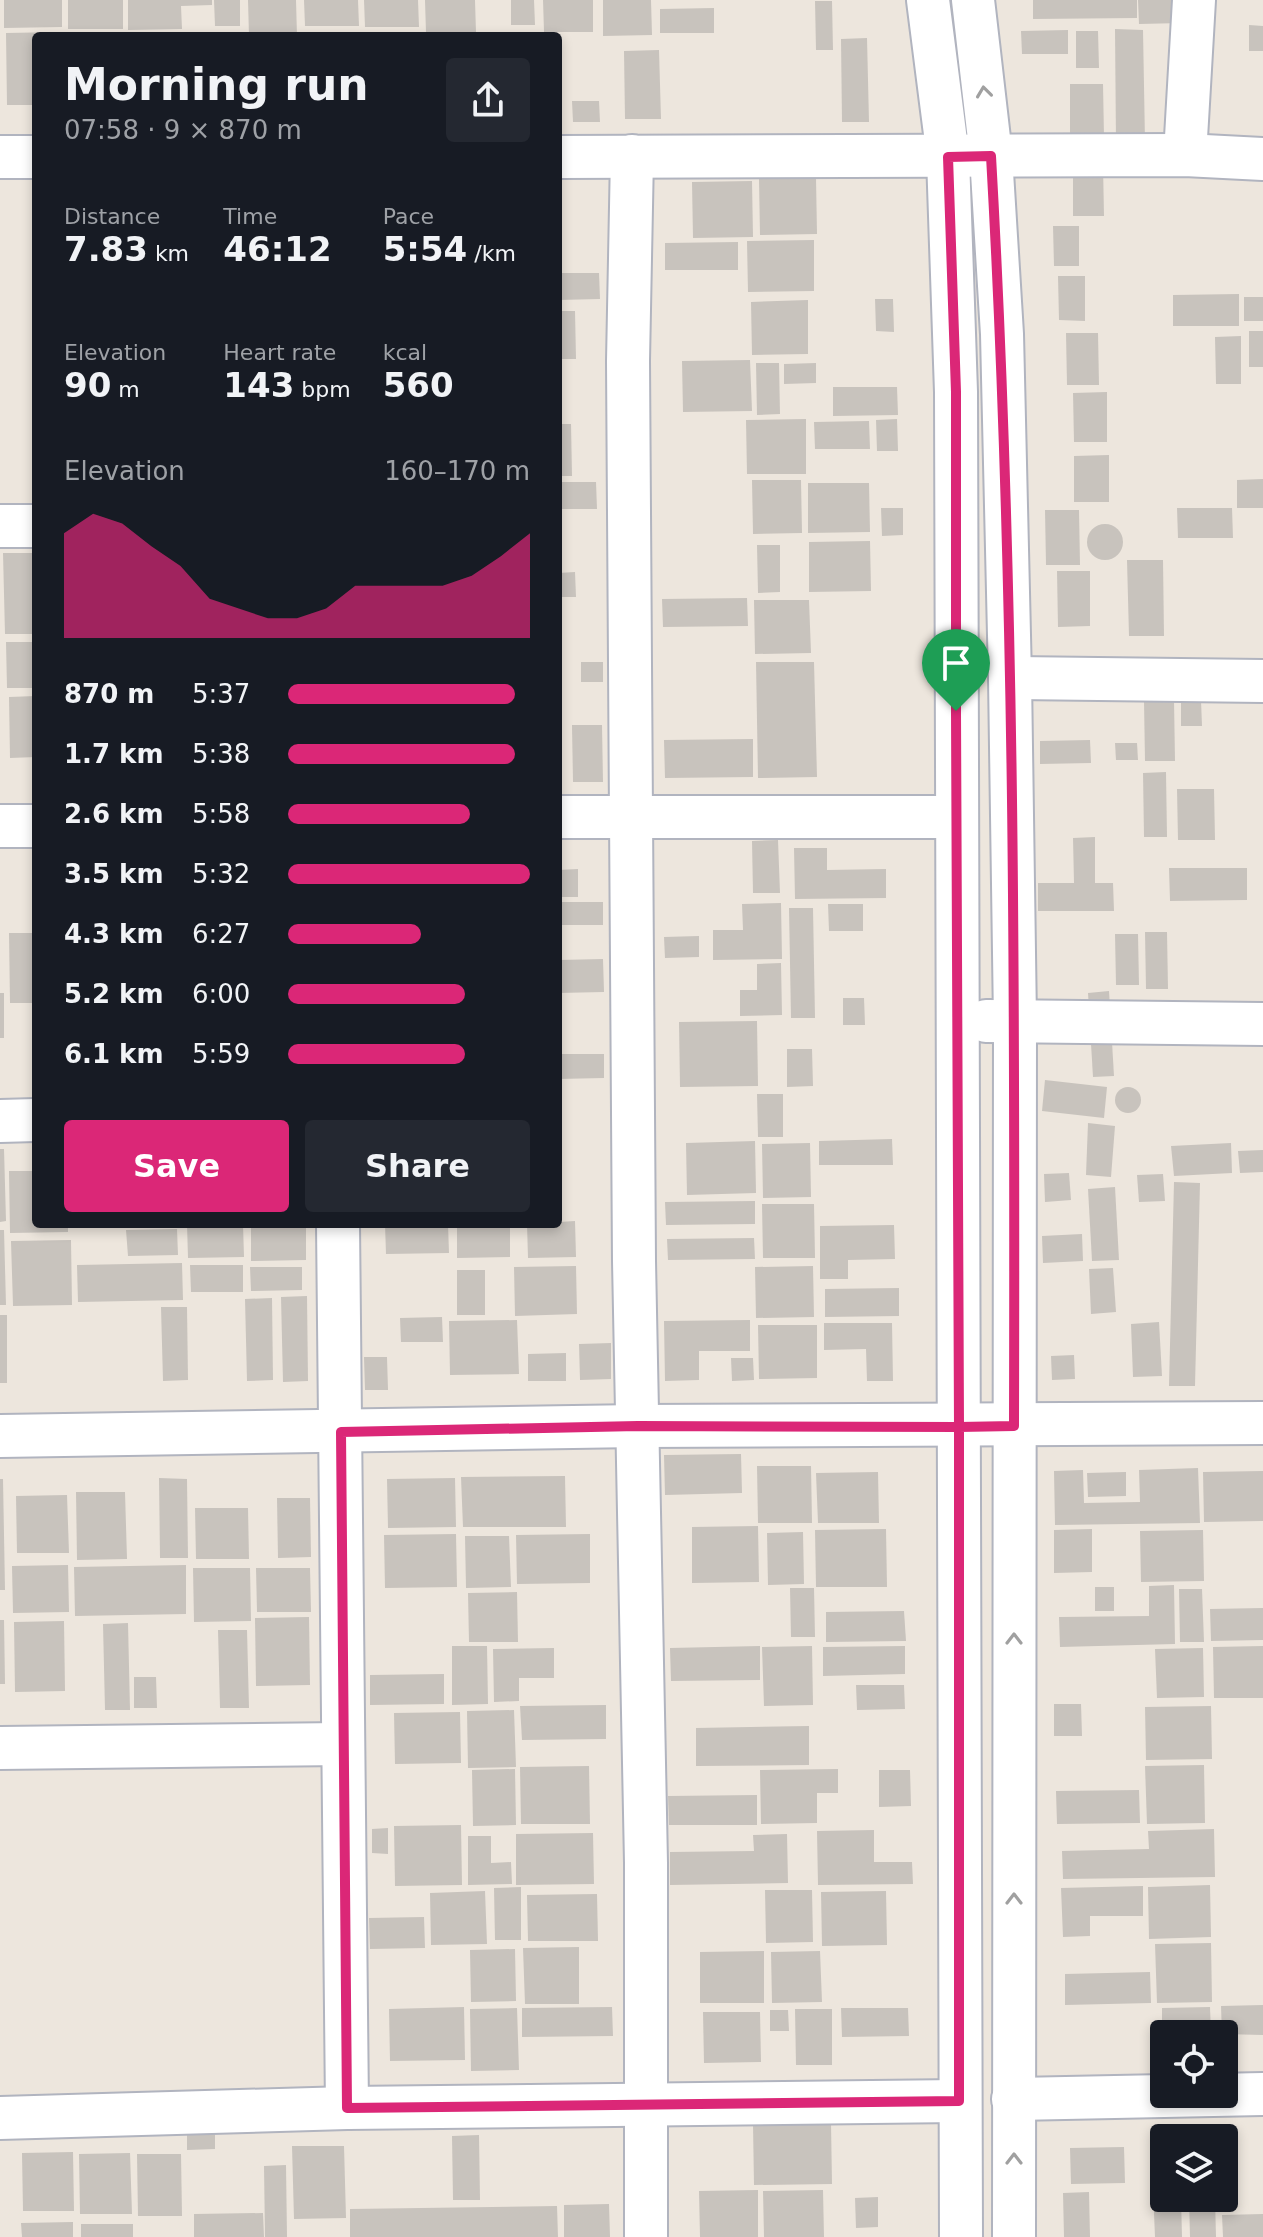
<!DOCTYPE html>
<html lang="en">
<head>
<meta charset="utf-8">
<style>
	body { margin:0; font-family:"DejaVu Sans",sans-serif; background:#242831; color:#f1f3f6; height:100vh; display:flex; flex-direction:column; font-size:30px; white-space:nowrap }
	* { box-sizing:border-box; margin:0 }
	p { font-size:26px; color:#9ea1a6 }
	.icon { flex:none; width:44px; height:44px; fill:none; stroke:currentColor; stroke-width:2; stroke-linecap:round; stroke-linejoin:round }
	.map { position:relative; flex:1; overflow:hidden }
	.side { position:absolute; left:32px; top:32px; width:530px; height:1196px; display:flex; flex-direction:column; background:#171b24; border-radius:8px; box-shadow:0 4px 12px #0003 }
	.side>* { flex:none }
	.buttons { position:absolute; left:1150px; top:2020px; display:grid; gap:16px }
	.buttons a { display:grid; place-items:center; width:88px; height:88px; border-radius:8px; background:#171b24; box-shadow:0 4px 12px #0003; font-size:40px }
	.pin { position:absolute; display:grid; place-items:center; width:68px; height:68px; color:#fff; margin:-82px -34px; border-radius:50% 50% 50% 0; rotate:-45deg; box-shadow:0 0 8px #0007 }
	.pin .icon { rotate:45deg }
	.round { display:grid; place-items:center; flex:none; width:84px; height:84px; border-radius:8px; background:#242831 }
	.summary { display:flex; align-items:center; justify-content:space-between; height:136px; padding:0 32px }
	h1 { font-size:44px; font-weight:700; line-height:60px }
	.figures { display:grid; grid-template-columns:repeat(3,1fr); gap:12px; height:136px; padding:8px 32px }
	.figures div { display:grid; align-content:center }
	.figures b { font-size:34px; font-weight:700 }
	.figures small { font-size:22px; font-weight:400 }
	.figures p { font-size:22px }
	.chart { height:224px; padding:16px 32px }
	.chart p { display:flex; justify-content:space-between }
	.chart svg { width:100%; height:144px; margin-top:8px; fill:#db2777; opacity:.7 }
	.button { display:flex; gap:16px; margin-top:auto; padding:16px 32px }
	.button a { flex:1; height:92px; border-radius:8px; background:#db2777; color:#fff; font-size:32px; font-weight:700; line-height:92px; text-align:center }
	.button a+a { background:#242831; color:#f1f3f6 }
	ul { padding:0 32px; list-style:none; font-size:26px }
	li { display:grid; grid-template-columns:128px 96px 1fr; align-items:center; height:60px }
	li i { height:20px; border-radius:10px; background:#db2777 }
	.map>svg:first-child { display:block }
	.building { fill:#c8c3bd }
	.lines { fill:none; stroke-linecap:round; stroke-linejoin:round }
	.minor-casing { stroke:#b1b4bf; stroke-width:46 }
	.minor { stroke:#fff; stroke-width:42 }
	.oneway { stroke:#a0a0a0 }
	.route-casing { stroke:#fff; stroke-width:16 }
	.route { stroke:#db2777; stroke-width:10 }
</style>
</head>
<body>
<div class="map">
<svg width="1263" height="2237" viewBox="0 0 1263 2237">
	<rect width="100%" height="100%" fill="#ede6dd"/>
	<!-- building -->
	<g class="building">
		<path d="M4,0h58v27l-58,1z"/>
		<rect x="68" y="0" width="55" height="29"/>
		<path d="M128,0h84v5l-31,1 1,23 -54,1z"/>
		<path d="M214,0h26v26h-25z"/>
		<path d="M248,0h48l1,36h-48z"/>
		<path d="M304,0h54l1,26h-54z"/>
		<path d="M364,0h54l1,27h-54z"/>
		<path d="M425,0h50l1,33h-50z"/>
		<path d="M511,0h23l1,25h-24z"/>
		<path d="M543,0h50v32h-49z"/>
		<path d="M603,0h48l1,35 -49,1z"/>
		<path d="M1033,0h104v18l-104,1z"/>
		<path d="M1138,0h44v23l-43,1z"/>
		<path d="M815,1h17l1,49h-17z"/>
		<path d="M714,8v25h-54v-24z"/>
		<path d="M1249,25l14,1v25h-14z"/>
		<path d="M1115,29l28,1 2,112 -29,1z"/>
		<path d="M1068,30v24h-46l-1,-23z"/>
		<path d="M1076,31h22l1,37h-23z"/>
		<path d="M59,32v4h-23v69h-29l-1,-72z"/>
		<path d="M867,38l2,84h-27l-1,-83z"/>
		<path d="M659,50l2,69h-36l-1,-68z"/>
		<path d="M1070,84h33l1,53 -34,1z"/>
		<path d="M572,101h27l1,21h-27z"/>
		<path d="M1073,165h30l1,51h-31z"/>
		<path d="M816,178l1,56 -57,1 -1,-56z"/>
		<path d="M752,181l1,56 -60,1 -1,-56z"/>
		<path d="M1053,226h26v40h-25z"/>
		<path d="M814,240v51l-66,1 -1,-51z"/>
		<path d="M738,242v28h-73v-27z"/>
		<path d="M558,273h41l1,26 -42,1z"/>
		<path d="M1058,276h27v45l-26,-1z"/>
		<path d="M1239,294v32h-66v-31z"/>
		<rect x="1244" y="297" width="19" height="24"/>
		<path d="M875,299h18l1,33 -18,-1z"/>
		<path d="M808,300v54l-56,1 -1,-53z"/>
		<path d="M558,311h17l1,48h-18z"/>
		<rect x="1249" y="331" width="14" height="36"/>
		<path d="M1066,333h32l1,52h-32z"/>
		<path d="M1241,336v48h-25l-1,-47z"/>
		<path d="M750,360l2,51 -69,1 -1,-51z"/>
		<path d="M756,363h23l1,51 -23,1z"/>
		<path d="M816,363v20l-32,1v-20z"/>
		<path d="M833,387h64l1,28 -65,1z"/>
		<path d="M1107,392v50h-33l-1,-49z"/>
		<path d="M806,419v55h-59l-1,-54z"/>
		<path d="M897,419l1,32h-21l-1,-31z"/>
		<path d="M869,421l1,28h-55l-1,-27z"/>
		<path d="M558,424h13l1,52h-14z"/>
		<path d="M1109,455v47h-35v-46z"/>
		<path d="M1263,479v29h-26v-28z"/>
		<path d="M752,480h49l1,53 -49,1z"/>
		<path d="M558,482h38l1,27h-39z"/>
		<path d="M808,483h61l1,49 -62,1z"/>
		<path d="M881,508h22v27l-21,1z"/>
		<path d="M1177,508h55l1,30h-55z"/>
		<path d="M1045,510h34l1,55h-34z"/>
		<circle cx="1105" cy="542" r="18"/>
		<path d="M870,541l1,50 -62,1v-50z"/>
		<path d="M757,545h23v47l-22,1z"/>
		<path d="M3,553h33v81h-31z"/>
		<path d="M1127,560h36l1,76h-35z"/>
		<path d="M1057,571h33v55l-32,1z"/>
		<path d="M575,572l1,25h-18v-24z"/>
		<path d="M747,598l1,28 -85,1 -1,-28z"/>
		<path d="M754,600h55l2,53 -56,1z"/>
		<path d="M6,642h30v46h-29z"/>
		<rect x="581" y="662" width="22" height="20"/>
		<path d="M756,662h58l3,115 -59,1z"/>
		<path d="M36,696v61l-26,1 -1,-61z"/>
		<path d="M1174,700l1,61h-30l-1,-60z"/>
		<path d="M1181,700h20l1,26h-21z"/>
		<path d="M572,725h30l1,57h-30z"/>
		<path d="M753,739v38l-88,1 -1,-38z"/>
		<path d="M1090,740l1,23 -51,1v-23z"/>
		<path d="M1115,743h22l1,17h-22z"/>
		<path d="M1166,772l1,65h-23l-1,-64z"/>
		<path d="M1177,789h37l1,51h-37z"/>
		<path d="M1095,837v46h18l1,28h-76v-28h36l-1,-45z"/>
		<path d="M778,840l2,53h-27l-1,-52z"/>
		<path d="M794,848h33v22l59,-1v29l-91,1z"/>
		<path d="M1169,868h78v32l-77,1z"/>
		<path d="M578,869v28h-20v-27z"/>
		<rect x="558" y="902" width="45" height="23"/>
		<path d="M781,903l1,56 -69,1v-30h30l-1,-26z"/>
		<path d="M828,904h35v27h-34z"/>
		<path d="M789,908h24l2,110h-24z"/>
		<path d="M1145,932h22l1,57h-22z"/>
		<path d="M9,933h27v70h-26z"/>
		<path d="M1115,934h23l1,51h-23z"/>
		<path d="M699,936v21l-34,1 -1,-21z"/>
		<path d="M603,959l1,33 -46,1v-33z"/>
		<path d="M781,963l1,52 -42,1v-26h17v-26z"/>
		<path d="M1109,991l5,85 -21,1 -5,-84z"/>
		<rect x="0" y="993" width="4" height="45"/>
		<path d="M843,998h21l1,27h-22z"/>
		<path d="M757,1021l1,65 -78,1 -1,-65z"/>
		<path d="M787,1049h25l1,37 -26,1z"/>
		<path d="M558,1054h46v24l-46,1z"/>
		<path d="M1045,1080l62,7 -3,31 -62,-7z"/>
		<circle cx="1128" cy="1100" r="13"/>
		<path d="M757,1094h26v43h-25z"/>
		<path d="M1088,1123l27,3 -4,51 -25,-2z"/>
		<path d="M892,1139l1,26h-74v-24z"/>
		<path d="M755,1141l1,52 -69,2 -1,-52z"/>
		<path d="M810,1143l1,54 -48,1 -1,-54z"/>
		<path d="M1231,1143l1,30 -58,3 -3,-30z"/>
		<path d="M0,1149h4l2,72 -6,1z"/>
		<path d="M1263,1150v22l-23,1 -2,-22z"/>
		<path d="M9,1171h27v53h32v8l-58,1z"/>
		<path d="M1069,1173l2,27 -26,2 -1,-28z"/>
		<path d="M1163,1174l2,27 -26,1 -2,-27z"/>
		<path d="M1174,1182l26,1 -5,203h-26z"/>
		<path d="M1115,1187l4,73 -27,1 -4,-72z"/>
		<path d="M755,1201v23l-89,1 -1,-23z"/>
		<path d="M762,1204h52l1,54h-52z"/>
		<path d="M575,1221l1,36 -48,1 -1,-34z"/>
		<path d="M187,1224h56l1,33 -56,1z"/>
		<path d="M251,1224h55v36l-55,1z"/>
		<path d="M385,1224h63l1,29 -63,1z"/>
		<path d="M457,1224h53v33l-53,1z"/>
		<path d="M894,1225l1,34 -47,1v19h-28v-53z"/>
		<path d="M177,1229l1,26 -50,1 -2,-26z"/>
		<path d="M0,1230h4l2,75h-6z"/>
		<path d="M1082,1234l1,27 -40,2 -1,-27z"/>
		<path d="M754,1238l1,21 -87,1 -1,-21z"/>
		<path d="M71,1240l1,65 -59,1 -2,-65z"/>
		<path d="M182,1263l1,37 -105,2 -1,-37z"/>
		<path d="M190,1265h53v27h-52z"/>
		<path d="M576,1266l1,48 -62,2 -1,-49z"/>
		<path d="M813,1266l1,51 -58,1 -1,-51z"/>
		<path d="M250,1267h52v23l-51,1z"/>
		<path d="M1113,1268l3,44 -25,2 -2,-45z"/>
		<rect x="457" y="1270" width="28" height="45"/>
		<path d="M899,1288v28l-74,1v-28z"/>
		<path d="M307,1296l1,85 -25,1 -2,-85z"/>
		<path d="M272,1298l1,82 -26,1 -2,-82z"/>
		<path d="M161,1307h26l1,73 -25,1z"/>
		<rect x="0" y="1315" width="7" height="68"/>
		<path d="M442,1317l1,25h-42l-1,-24z"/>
		<path d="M517,1320l2,54 -69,1 -1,-54z"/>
		<path d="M750,1320v31h-51v29l-34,1 -1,-60z"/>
		<path d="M1159,1322l3,54 -29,1 -2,-53z"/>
		<path d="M824,1323h68l1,58h-26l-1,-32 -42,1z"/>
		<path d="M758,1325h59v53l-58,1z"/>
		<path d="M611,1343v36l-31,1 -1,-36z"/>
		<path d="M566,1353v28h-38v-27z"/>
		<path d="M1074,1355l1,24 -23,1 -1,-24z"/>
		<path d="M364,1357h23l1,33h-23z"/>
		<path d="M731,1358h22l1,22 -22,1z"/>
		<path d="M741,1454l1,39 -77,2 -1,-40z"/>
		<path d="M757,1466h54l1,57h-54z"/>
		<path d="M1198,1468l2,55 -145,2 -1,-54 29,-1 1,33 56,-1 -1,-32z"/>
		<path d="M1263,1471v50l-59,1 -1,-50z"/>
		<path d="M878,1472l1,51h-61l-2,-50z"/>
		<path d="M1126,1472v24l-38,1 -1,-24z"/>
		<path d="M565,1476l1,51h-103l-2,-50z"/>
		<path d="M159,1478l28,1 1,79h-28z"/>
		<path d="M455,1478l1,49 -68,1 -1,-49z"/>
		<path d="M0,1479h3l2,111h-5z"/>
		<path d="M76,1492h49l2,67 -50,1z"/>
		<path d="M67,1495l2,58h-52l-1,-57z"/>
		<path d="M277,1498h33l1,59 -33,1z"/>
		<path d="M195,1508h53l1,51h-53z"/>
		<path d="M758,1526l1,56 -67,1v-56z"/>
		<path d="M886,1529l1,58h-71l-1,-57z"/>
		<path d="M1092,1529v43l-38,1v-43z"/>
		<path d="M1203,1530l1,51 -63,1 -1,-51z"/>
		<path d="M803,1532l1,52 -36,1 -1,-52z"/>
		<path d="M456,1534l1,53 -72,1 -1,-53z"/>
		<path d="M590,1534v49l-73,1 -1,-49z"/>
		<path d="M465,1536h44l2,51 -45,1z"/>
		<path d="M68,1565l1,47 -56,1 -1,-47z"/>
		<path d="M186,1565v49l-111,2 -1,-49z"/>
		<path d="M193,1568h57l1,53 -57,1z"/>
		<path d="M256,1568h54l1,44h-54z"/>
		<path d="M1174,1585l1,59 -115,3 -1,-30 90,-1v-30z"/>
		<rect x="1095" y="1587" width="19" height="24"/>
		<path d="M790,1588h24l1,49h-24z"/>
		<path d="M1179,1589h23l2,53h-24z"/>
		<path d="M517,1592l1,50h-49l-1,-49z"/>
		<path d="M1263,1608v32l-52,1 -1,-32z"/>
		<path d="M904,1611l2,30 -80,1v-30z"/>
		<path d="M309,1617l1,68 -54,1 -1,-68z"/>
		<path d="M0,1620h4l1,64h-5z"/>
		<path d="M64,1621l1,70 -50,1 -1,-70z"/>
		<path d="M128,1623l2,87h-25l-2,-86z"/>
		<path d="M218,1630h29l2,78h-29z"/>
		<path d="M452,1646h35l1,58 -36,1z"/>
		<path d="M760,1646v34l-89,1 -1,-33z"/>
		<path d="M812,1646l1,59 -49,1 -2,-59z"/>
		<path d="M905,1646v28l-82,2v-29z"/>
		<path d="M1263,1646v52h-49l-1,-51z"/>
		<path d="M554,1648v30h-35v23l-25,1 -1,-53z"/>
		<path d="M1203,1648l1,49 -47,1 -2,-49z"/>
		<path d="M444,1674v30l-74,1v-30z"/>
		<path d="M134,1677h22l1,31h-23z"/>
		<path d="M856,1685h48l1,24 -48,1z"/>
		<path d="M1054,1704h27l1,32h-28z"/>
		<path d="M606,1705v34l-84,1 -2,-34z"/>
		<path d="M1211,1706l1,53 -66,1 -1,-53z"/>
		<path d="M514,1710l2,57 -48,1 -1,-57z"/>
		<path d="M460,1712l1,51 -66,1 -1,-51z"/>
		<path d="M809,1726v39l-113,1v-38z"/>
		<path d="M1204,1765l1,58 -58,1 -2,-58z"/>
		<path d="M589,1766l1,58h-69l-1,-57z"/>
		<path d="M515,1769l1,56 -43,1 -1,-56z"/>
		<path d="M838,1769v24h-21v30l-56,1 -1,-54z"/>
		<path d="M879,1770h31l1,36 -32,1z"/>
		<path d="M1139,1790l1,33 -83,1 -1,-33z"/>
		<path d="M757,1795v30h-88l-1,-29z"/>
		<path d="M461,1825l1,60 -67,1 -1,-60z"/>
		<path d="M388,1828v26l-16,-1v-24z"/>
		<path d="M1214,1829l1,48 -152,2 -1,-28 87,-2 -1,-18z"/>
		<path d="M874,1830v32h38l1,22 -95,1 -1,-54z"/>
		<path d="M593,1833l1,51 -78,1v-51z"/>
		<path d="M787,1834l1,49 -118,2v-33l84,-1 -1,-16z"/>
		<path d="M468,1836h23v27l20,-1 1,22 -44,1z"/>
		<path d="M1210,1885l1,52 -62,2 -1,-52z"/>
		<path d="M1143,1886v30h-53v20l-27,1 -2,-49z"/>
		<path d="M521,1887v53h-26l-1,-52z"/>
		<path d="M765,1890h47l1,52 -47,1z"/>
		<path d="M485,1891l2,53 -56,1 -1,-52z"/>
		<path d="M886,1891l1,54 -65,1 -1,-54z"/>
		<path d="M597,1894l1,47h-70l-1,-46z"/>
		<path d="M424,1917l1,31 -55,1 -1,-31z"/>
		<path d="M1211,1943l1,59 -55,1 -2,-59z"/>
		<path d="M579,1947v57h-54l-2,-56z"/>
		<path d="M515,1949l1,52 -45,1 -1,-52z"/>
		<path d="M764,1951v52h-64v-51z"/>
		<path d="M820,1951l2,51 -50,1 -1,-51z"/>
		<path d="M1150,1972l1,31 -86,2v-31z"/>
		<path d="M1263,2005v30l-41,-1 -1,-28z"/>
		<path d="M464,2007l1,53 -75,1 -1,-52z"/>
		<path d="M612,2007l1,29 -91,1v-29z"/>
		<path d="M1210,2007l1,27h-49v-26z"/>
		<path d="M517,2008l2,62 -48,1 -1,-62z"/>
		<path d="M841,2008h67l1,28 -67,1z"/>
		<path d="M795,2009h37v56h-36z"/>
		<path d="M770,2010h18l1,21h-19z"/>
		<path d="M703,2012h57l1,50 -57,1z"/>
		<path d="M831,2123l1,61 -78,1 -1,-61z"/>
		<path d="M215,2124v25l-28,1v-25z"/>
		<path d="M1184,2130h25l1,8h-26z"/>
		<path d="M479,2135l1,65h-27l-1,-64z"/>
		<path d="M292,2146h52l2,72 -52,1z"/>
		<path d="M1124,2147l1,36 -54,1 -1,-36z"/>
		<path d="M73,2152l1,59h-51l-1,-58z"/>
		<path d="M130,2153l2,61h-52l-1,-60z"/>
		<path d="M137,2154h44l1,62h-44z"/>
		<path d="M286,2165l1,72h-22l-1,-71z"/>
		<path d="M758,2190v47h-58l-1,-46z"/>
		<path d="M823,2190l1,47h-60l-1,-46z"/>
		<path d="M1153,2190h11v8h17l1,39h-27z"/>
		<path d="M1089,2192l1,45h-26l-1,-44z"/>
		<path d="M878,2197v30l-22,1 -1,-30z"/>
		<path d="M1189,2198h26l1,39h-26z"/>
		<path d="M609,2204l1,33h-46v-32z"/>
		<path d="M557,2206l1,31h-208v-28z"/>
		<path d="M263,2213l1,24h-70v-23z"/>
		<path d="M1263,2214v23h-40l-1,-22z"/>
		<path d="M73,2222v15h-51l-1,-14z"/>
		<rect x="81" y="2224" width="52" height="13"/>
	</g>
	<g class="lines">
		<!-- minor casing -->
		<g class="minor-casing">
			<g id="minor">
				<path d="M928,0l20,157 8,235 5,1845"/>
				<path d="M973,0l18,156 11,178 8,344 5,343 -1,1216"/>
				<path d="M1185,155l9,-155"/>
				<path d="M632,156l-4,205 3,454 3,446 12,602v374"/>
				<path d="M0,157h36"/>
				<path d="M558,157l627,-2 78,4"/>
				<path d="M0,526h36"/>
				<path d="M1010,678l253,3"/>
				<path d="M558,817h398"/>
				<path d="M0,826h36"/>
				<path d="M986,1021l277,3"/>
				<path d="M0,1121l36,-1"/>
				<path d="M338,1224l9,884"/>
				<path d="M0,1436l638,-10 625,-3"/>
				<path d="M0,1748l342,-4"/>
				<path d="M1013,2099l250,-5"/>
				<path d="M0,2118l347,-10 612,-7"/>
			</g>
		</g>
		<!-- minor -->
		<use href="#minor" class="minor"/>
	</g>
	<!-- one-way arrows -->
	<defs><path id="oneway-chevron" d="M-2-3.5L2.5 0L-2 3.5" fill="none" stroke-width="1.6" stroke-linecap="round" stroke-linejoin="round" transform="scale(2)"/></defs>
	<g class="oneway">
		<use href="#oneway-chevron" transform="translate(984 92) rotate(-97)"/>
		<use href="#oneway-chevron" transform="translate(1014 1639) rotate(-90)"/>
		<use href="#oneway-chevron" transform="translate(1014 1899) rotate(-90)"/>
		<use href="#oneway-chevron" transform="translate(1014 2159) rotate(-90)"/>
	</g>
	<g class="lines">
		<!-- route casing -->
		<g class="route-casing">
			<path id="route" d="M956,711l3,716 -321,-1 -297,6 6,676 612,-7v-674l55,-1c1,-424 1,-847 -23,-1270l-43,1 8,235v319"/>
		</g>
		<!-- route -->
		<use href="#route" class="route"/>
	</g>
</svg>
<div class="buttons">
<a><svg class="icon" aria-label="locate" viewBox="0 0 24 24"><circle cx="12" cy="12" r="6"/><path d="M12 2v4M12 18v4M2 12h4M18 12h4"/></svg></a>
<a><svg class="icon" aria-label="layers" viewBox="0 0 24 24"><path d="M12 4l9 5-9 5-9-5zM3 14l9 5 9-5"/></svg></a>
</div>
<div class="pin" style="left:956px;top:711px;background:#1e9e55"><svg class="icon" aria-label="arrive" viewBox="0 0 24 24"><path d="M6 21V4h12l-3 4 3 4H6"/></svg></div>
<section class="side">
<div class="summary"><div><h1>Morning run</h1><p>07:58 · 9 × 870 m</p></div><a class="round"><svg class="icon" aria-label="share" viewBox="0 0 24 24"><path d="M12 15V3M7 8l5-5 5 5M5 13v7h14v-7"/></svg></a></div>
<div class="figures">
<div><p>Distance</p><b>7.83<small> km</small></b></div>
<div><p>Time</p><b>46:12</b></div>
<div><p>Pace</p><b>5:54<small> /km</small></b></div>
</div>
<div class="figures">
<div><p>Elevation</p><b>90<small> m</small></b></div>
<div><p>Heart rate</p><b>143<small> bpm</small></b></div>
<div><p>kcal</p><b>560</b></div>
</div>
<div class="chart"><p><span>Elevation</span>160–170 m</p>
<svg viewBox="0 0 160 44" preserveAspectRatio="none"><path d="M0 44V12L10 6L20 9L30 16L40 22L50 32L60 35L70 38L80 38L90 35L100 28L110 28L120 28L130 28L140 25L150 19L160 12V44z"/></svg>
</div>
<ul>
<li><b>870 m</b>5:37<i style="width:94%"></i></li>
<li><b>1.7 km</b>5:38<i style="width:94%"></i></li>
<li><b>2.6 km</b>5:58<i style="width:75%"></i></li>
<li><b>3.5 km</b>5:32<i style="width:100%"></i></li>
<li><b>4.3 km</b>6:27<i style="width:55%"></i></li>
<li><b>5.2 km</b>6:00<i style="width:73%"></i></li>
<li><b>6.1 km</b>5:59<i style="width:73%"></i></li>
</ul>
<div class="button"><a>Save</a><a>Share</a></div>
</section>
</div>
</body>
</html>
